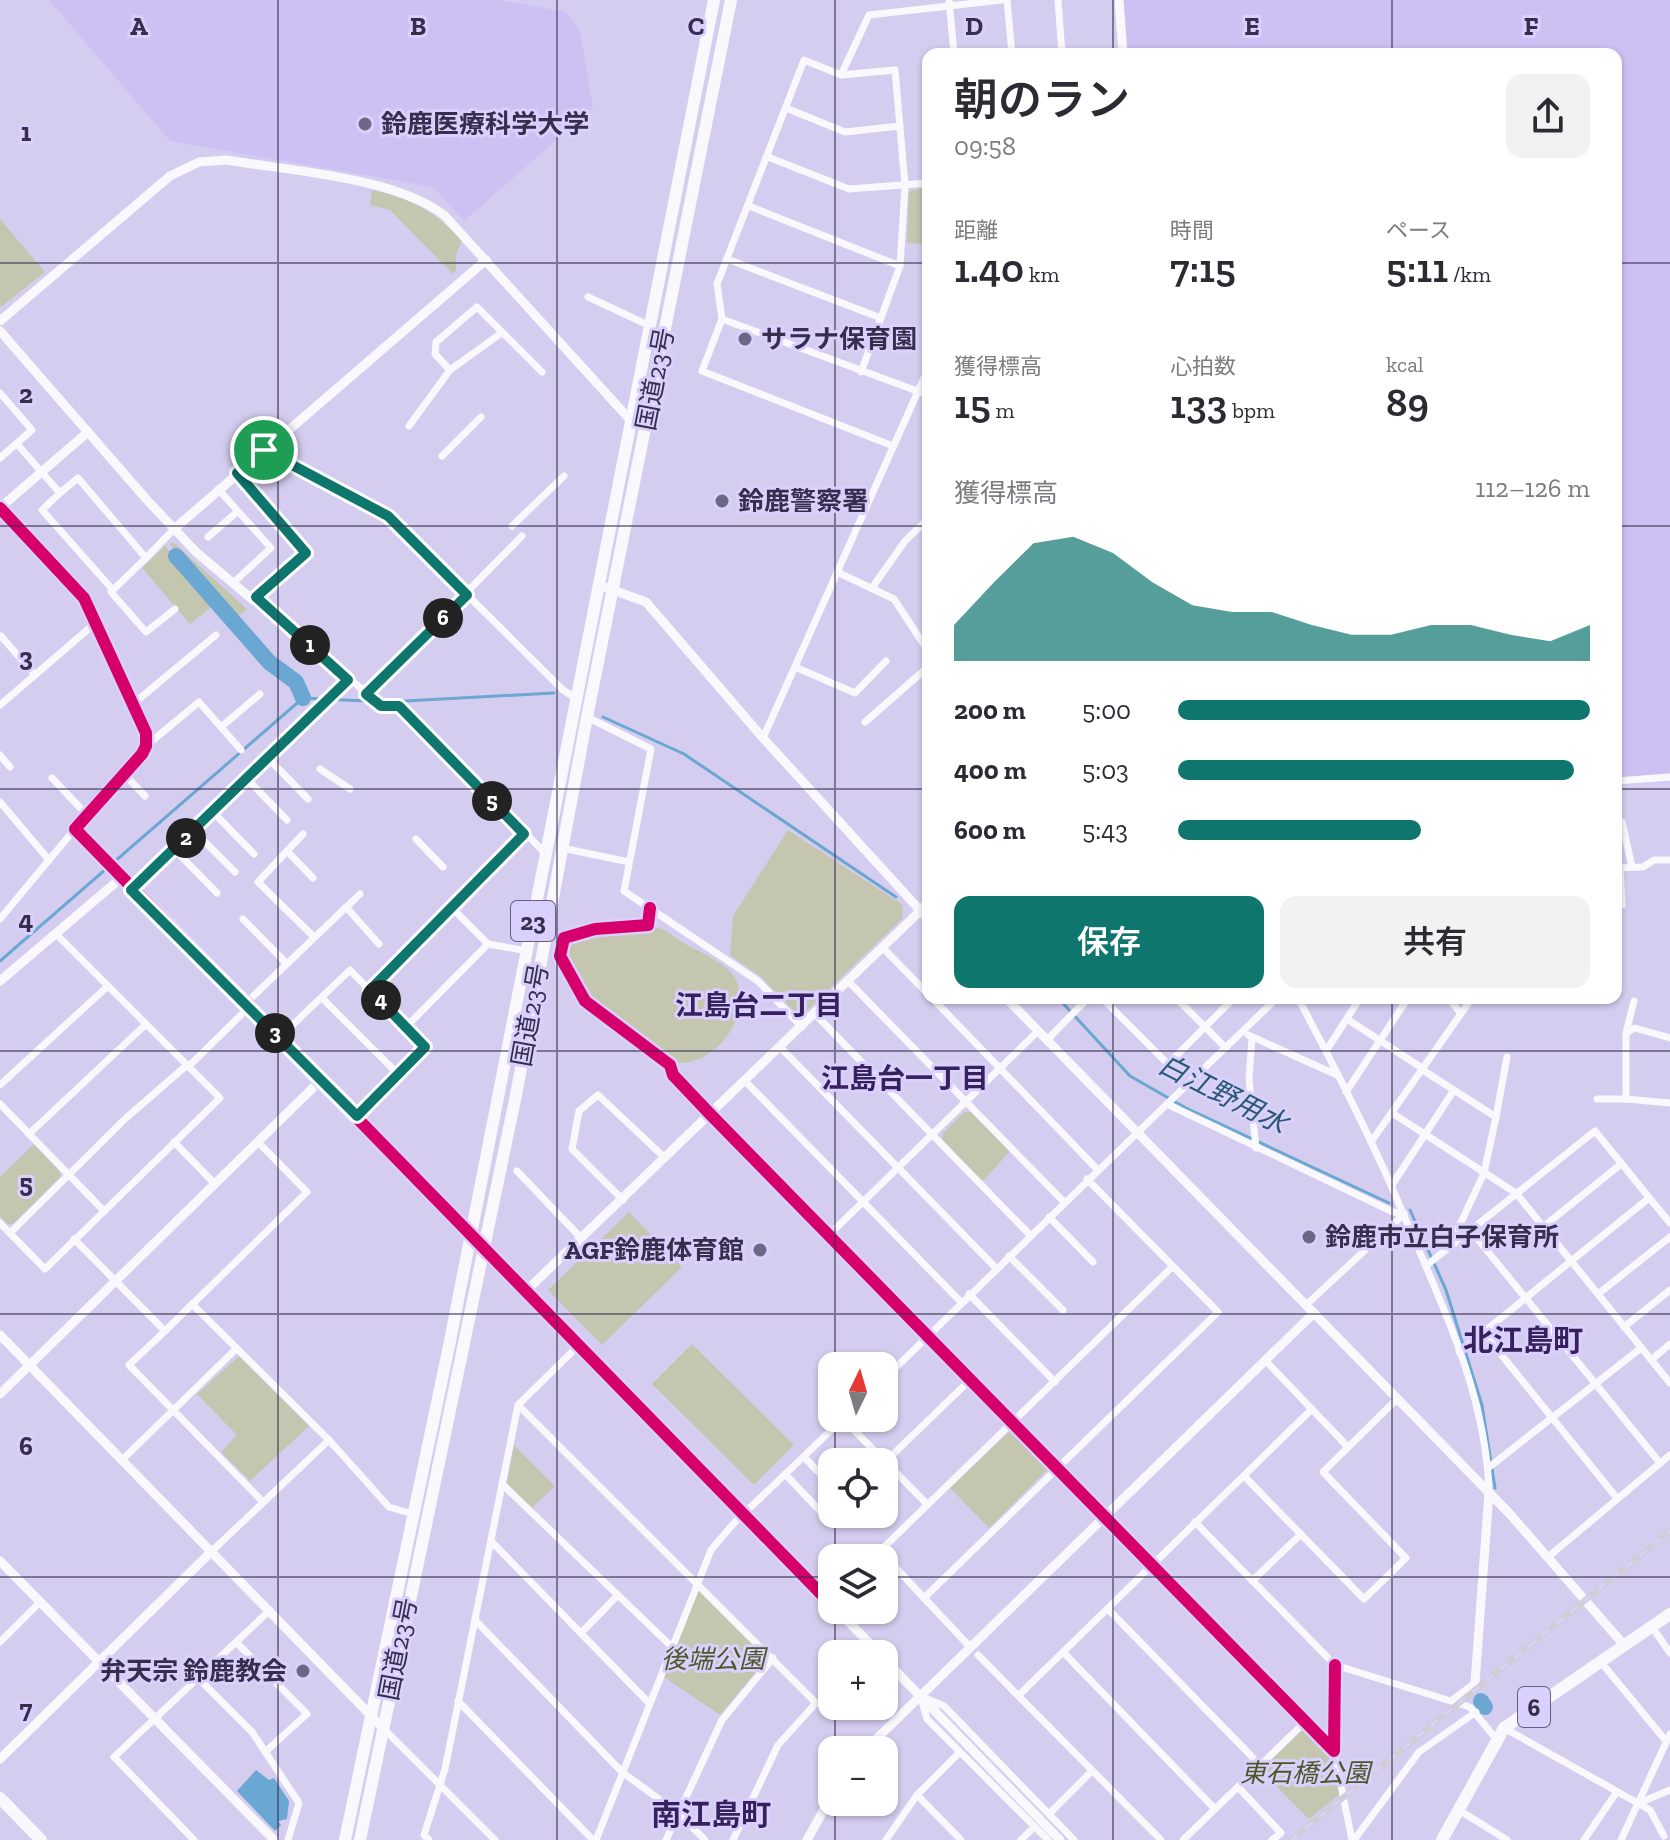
<!DOCTYPE html>
<html lang="ja">
<head>
<meta charset="utf-8">
<style>
	body { margin:0; font-family:"Zilla Slab","Noto Sans JP",serif; background:#f2f2f3; color:#2b2b33; height:100vh; display:flex; flex-direction:column; font-size:30px; white-space:nowrap }
	* { box-sizing:border-box; margin:0 }
	p { font-size:26px; color:#7c7c81 }
	.icon { flex:none; width:44px; height:44px; fill:none; stroke:currentColor; stroke-width:2; stroke-linecap:round; stroke-linejoin:round }
	.map { position:relative; flex:1; overflow:hidden }
	.drawer { position:absolute; left:922px; top:48px; width:700px; height:956px; display:flex; flex-direction:column; background:#fff; border-radius:16px; box-shadow:0 2px 6px #0004 }
	.drawer>* { flex:none }
	.needle { width:52px; rotate:5deg }
	.fabs { position:absolute; left:818px; top:1352px; display:grid; gap:16px }
	.fabs a { display:grid; place-items:center; width:80px; height:80px; border-radius:16px; background:#fff; box-shadow:0 2px 6px #0004; font-size:40px }
	.pin { position:absolute; display:grid; place-items:center; width:68px; height:68px; color:#fff; margin:-34px; border:4px solid #fff; border-radius:50%; box-shadow:0 2px 8px #0007 }
	.km { position:absolute; width:40px; height:40px; margin:-20px; border-radius:50%; background:#222; color:#fff; font-size:22px; line-height:40px; text-align:center }
	.round { display:grid; place-items:center; flex:none; width:84px; height:84px; border-radius:16px; background:#f2f2f3 }
	.summary { display:flex; align-items:center; justify-content:space-between; height:136px; padding:0 32px }
	h1 { font-size:44px; font-weight:600; line-height:60px }
	.figures { display:grid; grid-template-columns:repeat(3,1fr); gap:12px; height:136px; padding:8px 32px }
	.figures div { display:grid; align-content:center }
	.figures b { font-size:40px; font-weight:600 }
	.figures small { font-size:22px; font-weight:400 }
	.figures p { font-size:22px }
	.chart { height:224px; padding:16px 32px }
	.chart p { display:flex; justify-content:space-between }
	.chart svg { width:100%; height:144px; margin-top:8px; fill:#0f766e; opacity:.7 }
	.cta { display:flex; gap:16px; margin-top:auto; padding:16px 32px }
	.cta a { flex:1; height:92px; border-radius:16px; background:#0f766e; color:#fff; font-size:32px; font-weight:600; line-height:92px; text-align:center }
	.cta a+a { background:#f2f2f3; color:#2b2b33 }
	ul { padding:0 32px; list-style:none; font-size:26px }
	li { display:grid; grid-template-columns:128px 96px 1fr; align-items:center; height:60px }
	li i { height:20px; border-radius:10px; background:#0f766e }
	.map>svg:first-child { display:block }
	.built { fill:#cdc1f4 }
	.green { fill:#c4c6af }
	.water { fill:#6aa7d2 }
	.lines { fill:none; stroke-linecap:round; stroke-linejoin:round }
	.stream { stroke:#6aa7d2; stroke-width:3 }
	.river { stroke:#6aa7d2; stroke-width:16 }
	.minor { stroke:#f9f8fd; stroke-width:7 }
	.tertiary { stroke:#f9f8fd; stroke-width:9 }
	.primary { stroke:#f9f8fd; stroke-width:12 }
	.trunk { stroke:#f9f8fd; stroke-width:12 }
	.rail-casing { stroke:#d0cdd7; stroke-width:6 }
	.rail { stroke:#dad0fd; stroke-width:3; stroke-dasharray:9; stroke-linecap:butt }
	.cycleway-casing { stroke:#dad0fd; stroke-width:17 }
	.cycleway { stroke:#d6006c; stroke-width:12 }
	.route-casing { stroke:#fff; stroke-width:16 }
	.route { stroke:#0f766e; stroke-width:10 }
	.grid { fill:none; stroke:#362e4c; stroke-width:2; stroke-opacity:0.55 }
	.poi-dot { fill:#6e6685; stroke:#dad0fd; stroke-width:3 }
	.labels { text-anchor:middle; dominant-baseline:central; stroke-width:6; stroke-linejoin:round; paint-order:stroke }
	.shield { fill:#dad0fd; stroke:#675f81; stroke-width:2 }
	.shield-label { font-size:24px; font-weight:bold; fill:#362e4c }
	.poi-label { font-size:26px; font-weight:bold; fill:#362e4c; stroke:#dad0fd; text-anchor:start }
	.street-label { font-size:26px; fill:#362e4c; stroke:#dad0fd }
	.park-label { font-size:26px; font-style:italic; fill:#505628; stroke:#dad0fd }
	.neighbourhood-label { font-size:28px; font-weight:bold; fill:#36205e; stroke:#dad0fd }
	.water-label { font-size:28px; font-style:italic; fill:#295973; stroke:#dad0fd }
	.quarter-label { font-size:30px; font-weight:bold; fill:#36205e; stroke:#dad0fd }
	.grid-label { font-size:26px; text-anchor:middle; font-weight:bold; fill:#362e4c; stroke:#dad0fd; stroke-width:6; stroke-linejoin:round; paint-order:stroke }
</style>
</head>
<body>
<div class="map">
<svg width="1670" height="1840" viewBox="0 0 1670 1840">
	<rect width="100%" height="100%" fill="#d5cdef"/>
	<!-- built -->
	<g class="built">
		<path d="M49,0h450l67,12 14,19 13,77 -129,113 -31,-34 -263,-46z"/>
		<path d="M1123,0h547v773l-54,5v-724h-489z"/>
	</g>
	<!-- green -->
	<g class="green">
		<path d="M928,187v57l-21,-1 2,-52z"/>
		<path d="M372,190c38,8 63,22 90,50l-6,15v16l-3,3 -63,-64 -20,-5z"/>
		<path d="M0,219l45,53 -43,34h-2z"/>
		<path d="M169,543h5l73,66 -12,10z"/>
		<path d="M165,546l50,58 -25,20 -48,-56z"/>
		<path d="M788,830l115,75 -1,14 -102,98 -39,-40 -31,-22 3,-39z"/>
		<path d="M652,927c14,1 21,10 33,17 15,8 43,19 51,36 17,39 -25,91 -66,82l-82,-62 -24,-41 9,-22z"/>
		<path d="M964,1112h7l39,39 -25,28 -5,1 -38,-40 1,-7z"/>
		<path d="M34,1144l26,28v5l-47,47h-6l-7,-8v-39z"/>
		<path d="M629,1212l53,55 -80,78 -54,-55z"/>
		<path d="M692,1344l102,101 -40,40 -102,-101z"/>
		<path d="M239,1356l70,70 -59,55 -29,-29 16,-17 -40,-41z"/>
		<path d="M1010,1431l6,1 34,35 -61,61 -39,-40z"/>
		<path d="M514,1445l41,41 -23,22 -25,-25z"/>
		<path d="M703,1591l62,64v6l-45,54 -56,-38 33,-85z"/>
		<path d="M1302,1730l31,28 7,36 -31,25 -42,-42v-13z"/>
	</g>
	<!-- water -->
	<path class="water" d="M256,1770l13,10 5,-2 15,23 -2,18 -9,2 3,4 -6,6 -38,-40z"/>
	<g class="lines">
		<!-- stream -->
		<g class="stream">
			<path d="M603,717l81,37 212,143"/>
			<path d="M0,961l303,-263 84,4 167,-9"/>
			<path d="M1058,998l72,78 56,32 203,95"/>
			<path d="M1410,1210l36,80 36,115 13,83"/>
		</g>
		<!-- river -->
		<g class="river">
			<path d="M176,556l93,106 27,20 7,16"/>
			<path d="M1481,1701l4,6"/>
		</g>
		<!-- minor -->
		<g class="minor">
			<path d="M949,0l5,54"/>
			<path d="M1007,0l5,54"/>
			<path d="M1058,0l4,54"/>
			<path d="M841,75l28,-60 133,-15"/>
			<path d="M786,108l59,24 55,-6"/>
			<path d="M768,157l81,32 79,-6"/>
			<path d="M749,206l151,60"/>
			<path d="M727,259l154,59"/>
			<path d="M588,297l56,26"/>
			<path d="M722,319l206,76"/>
			<path d="M450,370l-15,-16 1,-12 41,-35 65,65"/>
			<path d="M861,372l39,-106 5,-81 -10,-115 -54,5 -37,-15 -87,224 5,35 -20,52 191,75"/>
			<path d="M0,393l32,37 -32,28"/>
			<path d="M409,426l41,-56 50,-36"/>
			<path d="M17,444l43,49 -18,17 71,80 33,-32 -68,-80 -18,15"/>
			<path d="M264,450l124,66 175,174 14,9"/>
			<path d="M442,456l39,-39"/>
			<path d="M237,473l69,80 -51,45"/>
			<path d="M218,489l53,59 -37,34"/>
			<path d="M0,508l84,90 62,135v13l-4,8 -67,75 46,49"/>
			<path d="M512,526l52,-50"/>
			<path d="M208,537l29,-25"/>
			<path d="M146,558l28,-29"/>
			<path d="M837,572l57,27 34,52"/>
			<path d="M872,588l33,-47 23,-22"/>
			<path d="M111,592l35,40 29,-23"/>
			<path d="M256,597l125,109h18l146,147"/>
			<path d="M1,636l34,39"/>
			<path d="M795,667l60,26 31,-32"/>
			<path d="M366,694l156,-158"/>
			<path d="M133,704l83,-69"/>
			<path d="M0,705l93,-80"/>
			<path d="M587,717l64,32 -27,142 134,90 44,46"/>
			<path d="M865,722l63,-55"/>
			<path d="M221,727l39,-33"/>
			<path d="M763,738l165,-369"/>
			<path d="M146,746l53,-44 42,48"/>
			<path d="M0,755l10,12"/>
			<path d="M268,758l40,41"/>
			<path d="M320,769l30,20"/>
			<path d="M124,774l21,22"/>
			<path d="M52,778l35,37"/>
			<path d="M247,779l40,41"/>
			<path d="M1616,781l54,-4"/>
			<path d="M0,802l49,58 -49,59"/>
			<path d="M213,812l41,42"/>
			<path d="M1622,822l10,45"/>
			<path d="M194,831l41,41"/>
			<path d="M303,834l-45,48 56,55"/>
			<path d="M416,839l27,28"/>
			<path d="M562,848l67,14"/>
			<path d="M174,849l43,44"/>
			<path d="M287,851l26,27"/>
			<path d="M49,860l26,-31"/>
			<path d="M1616,868l27,-1 11,-7h16"/>
			<path d="M1620,868l2,37"/>
			<path d="M131,890l217,-210"/>
			<path d="M346,907l33,37"/>
			<path d="M452,908l36,36 40,7"/>
			<path d="M650,908l-2,17 -53,4 -31,9 -4,18 25,45 85,64 3,10 38,40 623,636 1,-86"/>
			<path d="M920,911l8,-13"/>
			<path d="M243,919l43,44"/>
			<path d="M883,948l45,46"/>
			<path d="M848,981l216,221"/>
			<path d="M370,990l154,-156"/>
			<path d="M322,998l76,76"/>
			<path d="M932,998l165,171"/>
			<path d="M1102,998l66,66 66,-66"/>
			<path d="M1176,998l50,50"/>
			<path d="M1298,998c38,72 76,145 107,220 38,89 81,176 84,274"/>
			<path d="M1449,998l11,15"/>
			<path d="M245,1004l115,-110"/>
			<path d="M815,1014l215,221"/>
			<path d="M1347,1019l75,49"/>
			<path d="M406,1027l82,-83"/>
			<path d="M1626,1033l8,-32"/>
			<path d="M1248,1035l89,40"/>
			<path d="M1252,1037l-3,42 7,69"/>
			<path d="M279,1038l71,-68 75,77 -68,69"/>
			<path d="M1670,1038l-35,-10 -9,5v66l44,4"/>
			<path d="M1047,1040l41,-42"/>
			<path d="M781,1048l215,220"/>
			<path d="M1326,1051l34,-53"/>
			<path d="M188,1067l61,-60"/>
			<path d="M1421,1069l75,48 -12,56 -34,73"/>
			<path d="M746,1082l215,220"/>
			<path d="M0,1085l108,-99"/>
			<path d="M1346,1092l62,-94"/>
			<path d="M1597,1099h29"/>
			<path d="M0,1104l104,107"/>
			<path d="M1167,1104l110,-106"/>
			<path d="M1392,1113l124,80 154,190"/>
			<path d="M1496,1117l11,-60"/>
			<path d="M29,1134l116,-109"/>
			<path d="M174,1142l40,41"/>
			<path d="M1371,1142l101,-144"/>
			<path d="M517,1171l64,67"/>
			<path d="M1392,1185l62,-95"/>
			<path d="M623,1200l-51,-51 7,-38 19,-16 67,63"/>
			<path d="M1049,1217l44,45"/>
			<path d="M0,1223l45,46 175,-171 -164,-164"/>
			<path d="M1543,1227l78,-63"/>
			<path d="M1471,1231l189,232"/>
			<path d="M10,1233l116,-115 60,-52"/>
			<path d="M829,1235l209,-204"/>
			<path d="M74,1239l91,92 142,-139 -49,-50"/>
			<path d="M1009,1256l54,54"/>
			<path d="M1427,1265l168,-134 75,92"/>
			<path d="M969,1294l86,88"/>
			<path d="M1598,1294l72,-57"/>
			<path d="M192,1304l137,136 60,67 24,7"/>
			<path d="M1306,1305l98,-91"/>
			<path d="M1624,1327l46,-37"/>
			<path d="M165,1331l-36,34 134,137"/>
			<path d="M1483,1332l133,165"/>
			<path d="M1459,1352l190,-154"/>
			<path d="M1265,1360l83,87"/>
			<path d="M1651,1360l19,-16"/>
			<path d="M884,1379l283,-275 226,108 11,2"/>
			<path d="M518,1405l298,298 -38,42 -45,95"/>
			<path d="M843,1419l84,85"/>
			<path d="M804,1457l28,29"/>
			<path d="M123,1459l113,-110"/>
			<path d="M885,1462l85,-82"/>
			<path d="M1488,1468l153,-120"/>
			<path d="M785,1474l38,40"/>
			<path d="M1244,1476l120,123 42,-41 -83,-86 74,-73"/>
			<path d="M502,1484l169,162"/>
			<path d="M1195,1522l140,143 135,42 27,33"/>
			<path d="M491,1541l158,162"/>
			<path d="M213,1550l116,-110"/>
			<path d="M1548,1557l122,-102"/>
			<path d="M1252,1581l49,-47"/>
			<path d="M924,1598l294,-286 -131,-133"/>
			<path d="M1108,1609l152,156"/>
			<path d="M475,1620l147,152 56,41 27,27"/>
			<path d="M1652,1627l18,26"/>
			<path d="M581,1633l37,-38"/>
			<path d="M0,1642l40,-40"/>
			<path d="M237,1643l70,71 -42,38"/>
			<path d="M970,1647l-90,-96 292,-284"/>
			<path d="M1063,1652l152,157"/>
			<path d="M978,1655l183,185"/>
			<path d="M1600,1661l66,80"/>
			<path d="M198,1678l54,54 47,71 -11,37"/>
			<path d="M1019,1695l293,-286"/>
			<path d="M923,1697l21,9 130,134"/>
			<path d="M921,1698l6,21 121,121"/>
			<path d="M1452,1700l23,-17"/>
			<path d="M458,1701l135,139"/>
			<path d="M383,1728l112,112"/>
			<path d="M1504,1728l146,82 14,26"/>
			<path d="M1334,1751l18,89"/>
			<path d="M1238,1787l43,46 -9,7"/>
			<path d="M917,1795l44,45"/>
			<path d="M1639,1803l31,-13"/>
			<path d="M1459,1810l48,30"/>
			<path d="M1049,1814l43,-43"/>
			<path d="M194,1840l-80,-83 156,-147"/>
			<path d="M429,1840l-5,-5 21,-66 73,-364 61,-60"/>
			<path d="M596,1840l115,-290 24,-28 109,-104"/>
			<path d="M666,1840l56,-120 51,-62"/>
			<path d="M886,1840l31,-45 40,-40"/>
			<path d="M1021,1840l9,-9"/>
			<path d="M1183,1840l121,-117"/>
			<path d="M1354,1840l65,-88 57,-40"/>
			<path d="M1584,1840l32,-47"/>
			<path d="M1621,1840l49,-106"/>
		</g>
		<!-- tertiary -->
		<g class="tertiary">
			<path d="M1119,0l4,54"/>
			<path d="M0,321l170,-145 29,-14 28,-2c63,11 169,17 218,56l188,207"/>
			<path d="M0,331l147,169 49,52 57,48"/>
			<path d="M2,506l86,-74"/>
			<path d="M174,529l312,-269"/>
			<path d="M599,585l47,17 117,136 165,181"/>
			<path d="M0,981l121,-103 711,727"/>
			<path d="M1006,998l503,515 115,132"/>
			<path d="M526,1291l394,-380"/>
			<path d="M0,1335l383,393"/>
			<path d="M0,1394l321,-314"/>
			<path d="M0,1561l274,279"/>
			<path d="M837,1610l43,44"/>
			<path d="M884,1659l176,181"/>
			<path d="M1475,1683l14,-191"/>
			<path d="M865,1750l449,-437"/>
			<path d="M0,1759l213,-209"/>
			<path d="M807,1840l25,-45"/>
		</g>
		<!-- primary -->
		<g class="primary">
			<path d="M0,1798l41,42"/>
			<path d="M1442,1840l62,-112 166,-114"/>
		</g>
		<!-- trunk -->
		<g class="trunk">
			<path d="M345,1840l104,-494 265,-1346"/>
			<path d="M360,1840l156,-745 71,-378 144,-717"/>
		</g>
		<!-- rail casing -->
		<g class="rail-casing">
			<path id="rail" d="M1291,1840l379,-309"/>
		</g>
		<!-- rail -->
		<use href="#rail" class="rail"/>
		<!-- cycleway casing -->
		<g class="cycleway-casing">
			<g id="cycleway">
				<path d="M0,508l84,90 62,135v13l-4,8 -67,75 757,776"/>
				<path d="M650,908l-2,17 -53,4 -31,9 -4,18 25,45 85,64 3,10 38,40 623,636 1,-86"/>
			</g>
		</g>
		<!-- cycleway -->
		<use href="#cycleway" class="cycleway"/>
	</g>
	<g class="lines">
		<!-- route casing -->
		<g class="route-casing">
			<path id="route" d="M264,450l124,66 79,79 -101,99 15,12h18l125,128 -154,156 55,57 -68,69 -226,-226 217,-210 -92,-83 50,-44 -69,-80z"/>
		</g>
		<!-- route -->
		<use href="#route" class="route"/>
	</g>
	<!-- grid -->
	<path class="grid" d="M278,0v1840M557,0v1840M835,0v1366M1113,0v54M1392,0v54M0,263h928M1616,263h54M0,526h928M1616,526h54M0,789h928M1616,789h54M1113,998v842M1392,998v842M0,1051h1670M0,1314h1670M835,1418v44M835,1514v44M0,1577h832M884,1577h786M835,1610v44M835,1706v44M835,1802v38"/>
	<!-- markers -->
	<g class="poi-dot">
		<circle cx="365" cy="124" r="8"/>
		<circle cx="745" cy="339" r="8"/>
		<circle cx="722" cy="501" r="8"/>
		<circle cx="1309" cy="1237" r="8"/>
		<circle cx="760" cy="1250" r="8"/>
		<circle cx="303" cy="1671" r="8"/>
	</g>
	<g class="labels">
		<!-- shield labels -->
		<g class="shield">
			<rect x="511" y="901" width="44" height="40" rx="6"/>
			<rect x="1518" y="1687" width="32" height="40" rx="6"/>
		</g>
		<g class="shield-label">
			<text x="533" y="921">23</text>
			<text x="1534" y="1707">6</text>
		</g>
		<!-- poi labels -->
		<g class="poi-label">
			<text x="381" y="124">鈴鹿医療科学大学</text>
			<text x="761" y="339">サラナ保育園</text>
			<text x="738" y="501">鈴鹿警察署</text>
			<text x="1325" y="1237">鈴鹿市立白子保育所</text>
			<text x="744" y="1250" text-anchor="end">AGF鈴鹿体育館</text>
			<text x="287" y="1671" text-anchor="end">弁天宗 鈴鹿教会</text>
		</g>
		<!-- street labels -->
		<g class="street-label">
			<text transform="translate(655 379) rotate(-79)">国道23号</text>
			<text transform="translate(530 1015) rotate(-80)">国道23号</text>
			<text transform="translate(398 1649) rotate(-79)">国道23号</text>
		</g>
		<!-- park labels -->
		<g class="park-label">
			<text x="713" y="1659">後端公園</text>
			<text x="1305" y="1773">東石橋公園</text>
		</g>
		<!-- neighbourhood labels -->
		<g class="neighbourhood-label">
			<text x="759" y="1005">江島台二丁目</text>
			<text x="905" y="1078">江島台一丁目</text>
		</g>
		<!-- water labels -->
		<g class="water-label">
			<text transform="translate(1223 1094) rotate(27)">白江野用水</text>
		</g>
		<!-- quarter labels -->
		<g class="quarter-label">
			<text x="1523" y="1341">北江島町</text>
			<text x="711" y="1815">南江島町</text>
		</g>
	</g>
	<g class="grid-label">
		<text x="139" y="35">A</text>
		<text x="418" y="35">B</text>
		<text x="696" y="35">C</text>
		<text x="974" y="35">D</text>
		<text x="1252" y="35">E</text>
		<text x="1531" y="35">F</text>
		<text x="26" y="141">1</text>
		<text x="26" y="403">2</text>
		<text x="26" y="666">3</text>
		<text x="26" y="929">4</text>
		<text x="26" y="1192">5</text>
		<text x="26" y="1455">6</text>
		<text x="26" y="1718">7</text>
	</g>
</svg>
<div class="fabs">
<a><svg class="needle" viewBox="-14 -14 28 28"><path d="M0-13l5 13h-10z" fill="#e53935"/><path d="M0 13l5-13h-10z" fill="#7c7c81"/></svg></a>
<a><svg class="icon" aria-label="locate" viewBox="0 0 24 24"><circle cx="12" cy="12" r="6"/><path d="M12 2v4M12 18v4M2 12h4M18 12h4"/></svg></a>
<a><svg class="icon" aria-label="layers" viewBox="0 0 24 24"><path d="M12 4l9 5-9 5-9-5zM3 14l9 5 9-5"/></svg></a>
<a>+</a>
<a>−</a>
</div>
<div class="pin" style="left:264px;top:450px;background:#1e9e55"><svg class="icon" aria-label="arrive" viewBox="0 0 24 24"><path d="M6 21V4h12l-3 4 3 4H6"/></svg></div>
<b class="km" style="left:310px;top:645px">1</b>
<b class="km" style="left:186px;top:838px">2</b>
<b class="km" style="left:275px;top:1033px">3</b>
<b class="km" style="left:381px;top:1000px">4</b>
<b class="km" style="left:492px;top:801px">5</b>
<b class="km" style="left:443px;top:618px">6</b>
<section class="drawer">
<div class="summary"><div><h1>朝のラン</h1><p>09:58</p></div><a class="round"><svg class="icon" aria-label="share" viewBox="0 0 24 24"><path d="M12 15V3M7 8l5-5 5 5M5 13v7h14v-7"/></svg></a></div>
<div class="figures">
<div><p>距離</p><b>1.40<small> km</small></b></div>
<div><p>時間</p><b>7:15</b></div>
<div><p>ペース</p><b>5:11<small> /km</small></b></div>
</div>
<div class="figures">
<div><p>獲得標高</p><b>15<small> m</small></b></div>
<div><p>心拍数</p><b>133<small> bpm</small></b></div>
<div><p>kcal</p><b>89</b></div>
</div>
<div class="chart"><p><span>獲得標高</span>112–126 m</p>
<svg viewBox="0 0 160 44" preserveAspectRatio="none"><path d="M0 44V33L10 20L20 8L30 6L40 11L50 20L60 27L70 29L80 29L90 33L100 36L110 36L120 33L130 33L140 36L150 38L160 33V44z"/></svg>
</div>
<ul>
<li><b>200 m</b>5:00<i style="width:100%"></i></li>
<li><b>400 m</b>5:03<i style="width:96%"></i></li>
<li><b>600 m</b>5:43<i style="width:59%"></i></li>
</ul>
<div class="cta"><a>保存</a><a>共有</a></div>
</section>
</div>
</body>
</html>
